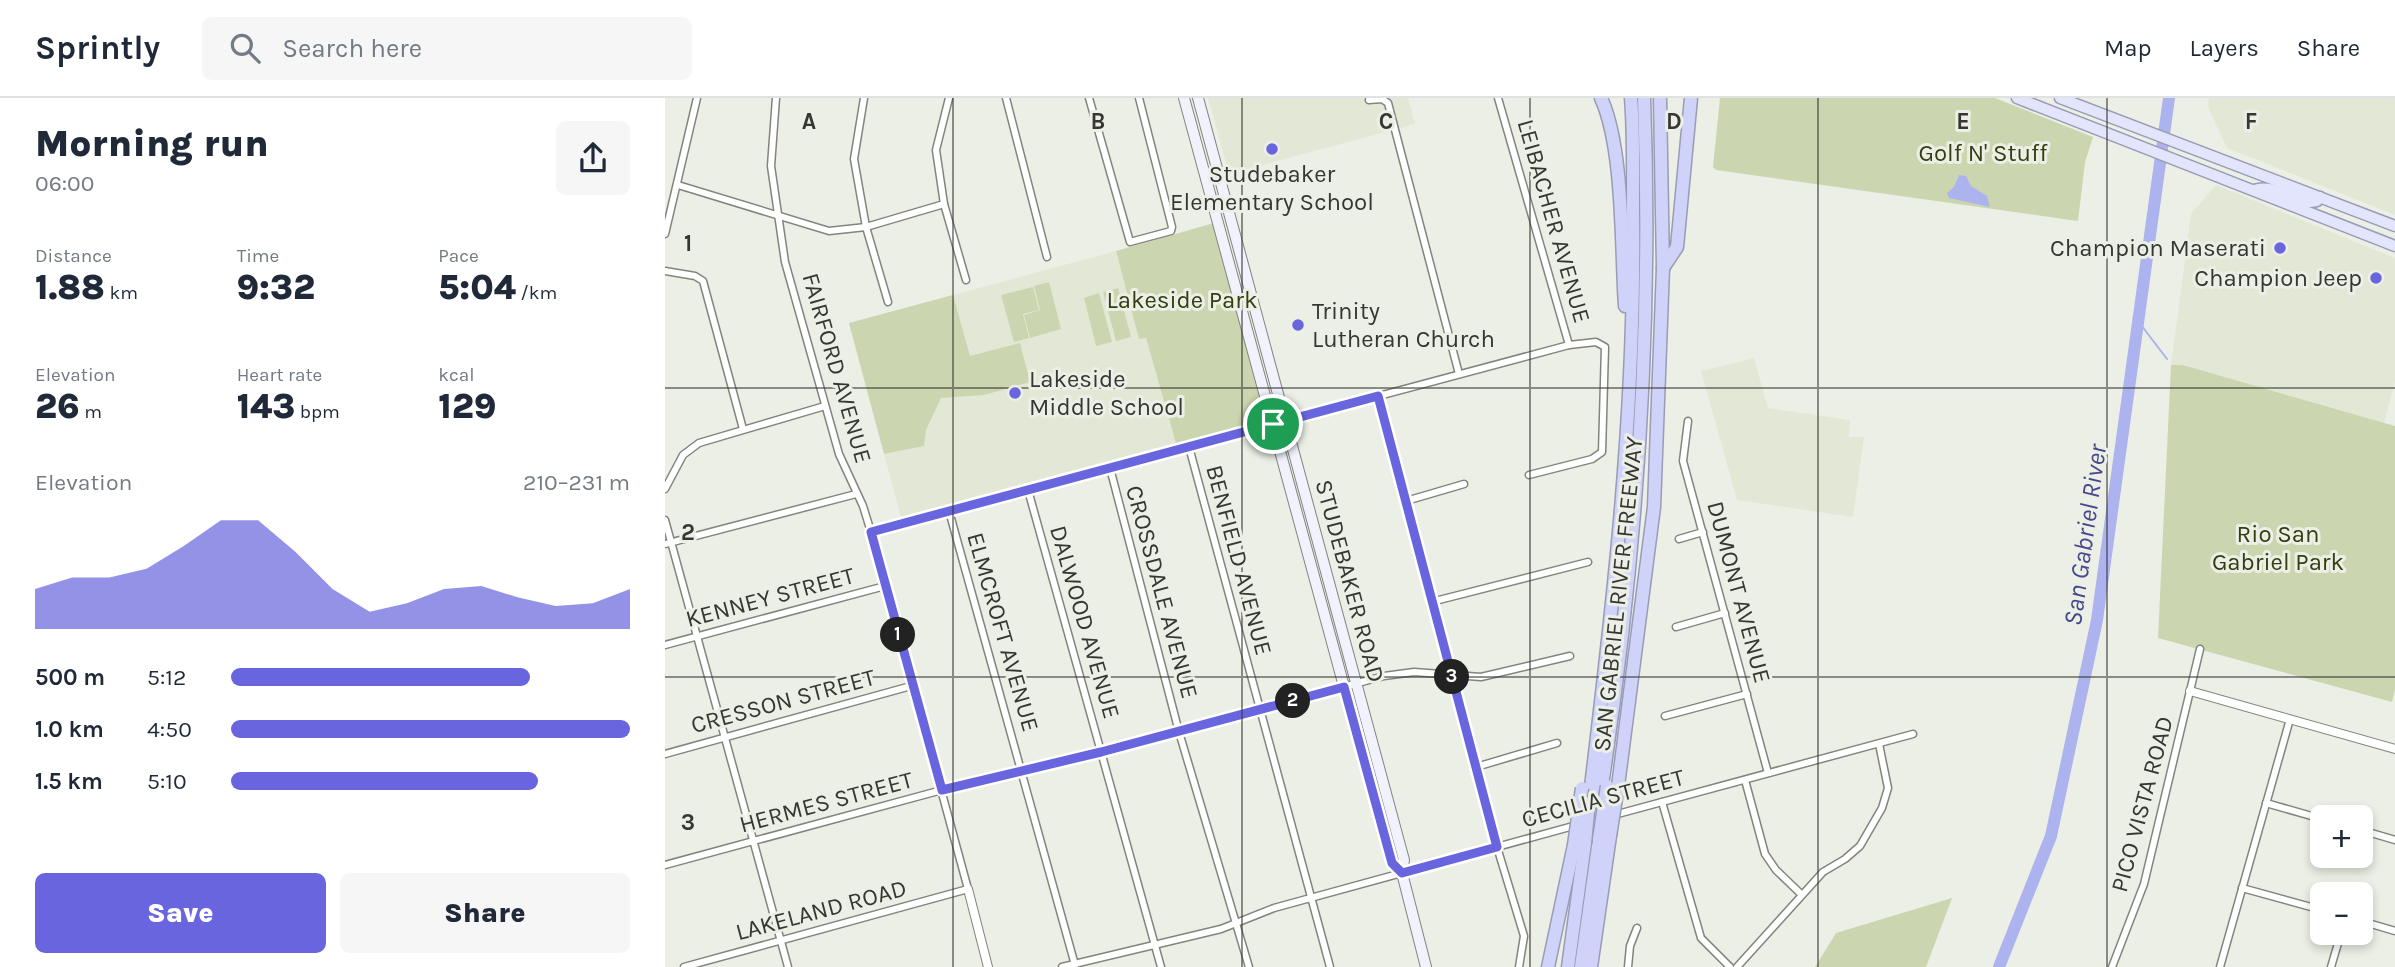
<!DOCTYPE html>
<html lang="en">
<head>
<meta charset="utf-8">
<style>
	body { margin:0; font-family:Karla,sans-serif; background:#f6f6f7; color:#1f2937; height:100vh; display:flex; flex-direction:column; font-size:26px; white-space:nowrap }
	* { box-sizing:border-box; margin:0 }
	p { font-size:23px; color:#747a83 }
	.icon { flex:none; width:38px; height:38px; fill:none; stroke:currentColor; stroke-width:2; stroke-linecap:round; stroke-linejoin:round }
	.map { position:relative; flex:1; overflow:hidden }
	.drawer { display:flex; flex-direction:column; background:#fff; width:665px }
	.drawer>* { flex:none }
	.fabs { position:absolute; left:1645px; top:707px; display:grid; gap:14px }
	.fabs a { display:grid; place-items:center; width:63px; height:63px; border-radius:10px; background:#fff; box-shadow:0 4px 10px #0003; font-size:35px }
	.pin { position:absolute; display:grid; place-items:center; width:60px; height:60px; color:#fff; margin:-30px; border:4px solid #fff; border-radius:50%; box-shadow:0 2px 7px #0007 }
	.km { position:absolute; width:35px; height:35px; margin:-18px; border-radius:50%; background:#222; color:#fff; font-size:19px; line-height:35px; text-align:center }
	.round { display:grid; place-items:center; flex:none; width:74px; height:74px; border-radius:10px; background:#f6f6f7 }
	.overview { display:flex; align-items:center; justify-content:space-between; height:119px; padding:0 35px }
	h1 { font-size:38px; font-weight:800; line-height:52px }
	.stats { display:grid; grid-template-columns:repeat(3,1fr); gap:10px; height:119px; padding:7px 35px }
	.stats div { display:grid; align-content:center }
	.stats b { font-size:35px; font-weight:800 }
	.stats small { font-size:19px; font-weight:400 }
	.stats p { font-size:19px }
	.chart { height:196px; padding:14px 35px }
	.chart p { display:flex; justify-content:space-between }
	.chart svg { width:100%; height:126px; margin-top:7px; fill:#6865de; opacity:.7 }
	.primary-button { display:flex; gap:14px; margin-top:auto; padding:14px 35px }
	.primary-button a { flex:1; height:80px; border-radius:10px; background:#6865de; color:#fff; font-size:28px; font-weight:800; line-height:80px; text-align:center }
	.primary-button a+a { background:#f6f6f7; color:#1f2937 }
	ul { padding:0 35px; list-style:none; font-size:23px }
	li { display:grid; grid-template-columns:112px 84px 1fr; align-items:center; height:52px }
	li i { height:18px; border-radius:9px; background:#6865de }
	header { display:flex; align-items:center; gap:42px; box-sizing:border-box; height:98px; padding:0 35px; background:#fff; border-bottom:2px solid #e0e1e3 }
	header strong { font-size:33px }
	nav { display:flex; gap:38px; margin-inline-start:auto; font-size:24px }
	.search { width:490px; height:63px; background:#f6f6f7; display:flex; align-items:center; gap:18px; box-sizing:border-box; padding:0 24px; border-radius:10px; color:#747a83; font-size:26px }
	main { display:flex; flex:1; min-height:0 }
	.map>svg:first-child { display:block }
	.built { fill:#e3e8d6 }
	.green { fill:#cbd6b0 }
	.water { fill:#adb3ee }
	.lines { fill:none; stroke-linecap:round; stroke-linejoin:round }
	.stream { stroke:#adb3ee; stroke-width:2 }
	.river { stroke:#adb3ee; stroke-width:12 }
	.minor-casing { stroke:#82857c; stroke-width:9 }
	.tertiary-casing { stroke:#82857c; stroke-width:10 }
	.secondary-casing { stroke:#82857c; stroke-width:12 }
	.primary-casing { stroke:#999cb4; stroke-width:13 }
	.motorway-casing { stroke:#999cb4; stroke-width:15 }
	.minor { stroke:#fff; stroke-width:6 }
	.tertiary { stroke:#fff; stroke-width:8 }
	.secondary { stroke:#f1f2fd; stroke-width:10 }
	.primary { stroke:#e2e5fb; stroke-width:10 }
	.motorway { stroke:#cfd3f9; stroke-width:12 }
	.motorway-bridge-casing { stroke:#999cb4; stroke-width:15; stroke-linecap:butt }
	.motorway-bridge { stroke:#cfd3f9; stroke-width:12 }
	.route-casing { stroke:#fff; stroke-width:14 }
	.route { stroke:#6865de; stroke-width:9 }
	.grid { fill:none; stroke:#363733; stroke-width:2; stroke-opacity:0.55 }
	.poi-dot { fill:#6865de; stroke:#ecefe5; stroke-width:2.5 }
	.labels { text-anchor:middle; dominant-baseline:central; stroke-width:6; stroke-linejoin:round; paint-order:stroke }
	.park-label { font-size:24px; fill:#353e10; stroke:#ecefe5 }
	.poi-label { font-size:24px; fill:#363733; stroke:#ecefe5; text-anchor:end }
	.street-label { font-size:24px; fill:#363733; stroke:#ecefe5 }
	.water-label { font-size:26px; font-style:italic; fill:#47488e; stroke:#ecefe5 }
	.grid-label { font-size:23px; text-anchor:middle; font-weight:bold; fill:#363733; stroke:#ecefe5; stroke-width:6; stroke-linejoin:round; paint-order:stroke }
</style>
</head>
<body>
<header>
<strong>Sprintly</strong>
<div class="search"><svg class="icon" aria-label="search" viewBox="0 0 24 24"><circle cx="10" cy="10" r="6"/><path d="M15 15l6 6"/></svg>Search here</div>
<nav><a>Map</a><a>Layers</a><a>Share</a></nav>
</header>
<main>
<section class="drawer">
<div class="overview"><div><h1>Morning run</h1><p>06:00</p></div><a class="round"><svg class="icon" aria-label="share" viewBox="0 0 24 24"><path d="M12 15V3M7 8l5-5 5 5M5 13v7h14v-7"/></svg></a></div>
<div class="stats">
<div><p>Distance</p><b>1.88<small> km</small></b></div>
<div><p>Time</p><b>9:32</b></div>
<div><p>Pace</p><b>5:04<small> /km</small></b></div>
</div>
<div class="stats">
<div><p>Elevation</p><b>26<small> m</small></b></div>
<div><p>Heart rate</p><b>143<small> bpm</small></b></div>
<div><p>kcal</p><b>129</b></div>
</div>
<div class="chart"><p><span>Elevation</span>210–231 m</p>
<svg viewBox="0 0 160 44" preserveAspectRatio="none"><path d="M0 44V30L10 26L20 26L30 23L40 15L50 6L60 6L70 17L80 30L90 38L100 35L110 30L120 29L130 33L140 36L150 35L160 30V44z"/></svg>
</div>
<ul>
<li><b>500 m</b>5:12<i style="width:75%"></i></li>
<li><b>1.0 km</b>4:50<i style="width:100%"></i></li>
<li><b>1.5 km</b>5:10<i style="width:77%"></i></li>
</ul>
<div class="primary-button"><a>Save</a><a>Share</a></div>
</section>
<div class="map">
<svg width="1730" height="869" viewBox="0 0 1730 869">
	<rect width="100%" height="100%" fill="#ecefe5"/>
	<!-- built -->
	<g class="built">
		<path d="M543,0h200l7,26 -186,50z"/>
		<path d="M1544,0h186v117l-168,-67 -19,-41z"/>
		<path d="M1551,87l179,73v124l-11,41 -201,-58h-12l20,-151z"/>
		<path d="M451,153l23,88 7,-1 31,109 -275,74 -53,-198z"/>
		<path d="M1089,260l14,50 82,12 -1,17h15l-11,80 -116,-17 -36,-129z"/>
	</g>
	<!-- green -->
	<g class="green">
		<path d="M1055,0h275l98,39 -8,25 -7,59 -362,-51 -3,-3z"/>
		<path d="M549,125l53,199 -90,25 -31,-109 -7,1 -23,-88z"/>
		<path d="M384,184l12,47 -31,9 -6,-23 16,-5 -6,-24z"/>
		<path d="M368,189l6,23 -16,4 6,24 -15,4 -13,-47z"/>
		<path d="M453,190l13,49 -15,4 -13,-49z"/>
		<path d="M434,195l13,49 -16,4 -12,-48z"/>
		<path d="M288,197l17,61 50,-13 10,39 -46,13 -43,3 -15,32 -2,16 -40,8 -35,-131z"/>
		<path d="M1506,267h12l212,61v264l-3,12 -234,-64z"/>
		<path d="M1287,800l-26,69h-111l21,-34z"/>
	</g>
	<!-- water -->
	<path class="water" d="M1294,77l7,1 5,10 16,10 3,11 -41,-9 -2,-5 7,-6z"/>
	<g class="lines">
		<!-- stream -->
		<path class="stream" d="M1473,223l29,38"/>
		<!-- river -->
		<path class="river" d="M1334,869l52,-131 46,-216 72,-522"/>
		<!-- minor casing -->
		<g class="minor-casing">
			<g id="minor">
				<path d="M199,0l-10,61 12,68 22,75"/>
				<path d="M284,0l-13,52 8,54 22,76"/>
				<path d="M341,0l41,159"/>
				<path d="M424,0l41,144 41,-11 1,-4 -33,-129"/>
				<path d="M833,0l71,247 27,-3 9,5 -3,105 -10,7 -63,16"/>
				<path d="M704,2l13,-1 6,4 71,271"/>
				<path d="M13,87l151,46 37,-4 78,-23"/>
				<path d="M0,136l32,-136"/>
				<path d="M0,173l30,5 8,5 40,148"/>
				<path d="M713,298l119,451 27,89 -5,31"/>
				<path d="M1023,323l-5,40 85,312"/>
				<path d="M524,349l141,520"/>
				<path d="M445,370l69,264 70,235"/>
				<path d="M0,391l18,-34 16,-12 126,-37"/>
				<path d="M363,392l133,477"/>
				<path d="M741,403l58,-17"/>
				<path d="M284,413l126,454"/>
				<path d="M0,422l123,447"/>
				<path d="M206,434l698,-187"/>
				<path d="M1014,441l24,-7"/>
				<path d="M0,446l191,-50"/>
				<path d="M770,503l153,-39"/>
				<path d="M1011,529l49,-14"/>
				<path d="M0,547l220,-59"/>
				<path d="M1000,618l82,-22"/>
				<path d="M0,656l246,-68"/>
				<path d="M811,669l81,-24"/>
				<path d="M1080,682l20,74 11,16 26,25"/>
				<path d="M997,704l39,136 29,29"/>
				<path d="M1601,705l56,16"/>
				<path d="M949,717l299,-81"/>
				<path d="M1696,732l34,10"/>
				<path d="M0,767l277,-75 159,-38 283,-76 30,-4 67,5 89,-21"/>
				<path d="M1577,790l80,22"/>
				<path d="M1696,823l34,10"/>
				<path d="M19,869l284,-78 -97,-357 -8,-26 -24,-52 -54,-192 -14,-96 5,-68"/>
				<path d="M397,869l159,-38 53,-21 303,-83"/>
				<path d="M963,869l2,-21 7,-18"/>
				<path d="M1072,869l86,-95 22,-13 15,-13 22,-38 6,-20 -9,-44"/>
				<path d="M1447,869l32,-83 56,-235"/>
				<path d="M1555,869l70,-248"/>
				<path d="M1666,869l10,-34"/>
			</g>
		</g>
		<!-- tertiary casing -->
		<g class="tertiary-casing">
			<g id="tertiary">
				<path d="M1525,593l205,58"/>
				<path d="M303,791l20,78"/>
			</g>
		</g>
		<!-- secondary casing -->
		<g class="secondary-casing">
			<g id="secondary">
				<path d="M519,0l208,765 10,10"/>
				<path d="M533,0l206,762 -2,13 24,94"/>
			</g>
		</g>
		<!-- primary casing -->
		<g class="primary-casing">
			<g id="primary">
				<path d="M1352,0l378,148"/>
				<path d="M1395,0l335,128"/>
				<path d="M1589,92c23,-8 43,17 63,11l3,-4"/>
			</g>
		</g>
		<!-- motorway casing -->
		<g class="motorway-casing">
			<g id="motorway">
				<path d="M936,0c23,50 20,151 24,208"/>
				<path d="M998,170l14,-21 14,-149"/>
				<path d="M953,688l36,-279 9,-239 -3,-170"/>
				<path d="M935,700c36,-232 53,-464 44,-700"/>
				<path d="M924,705c24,-197 47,-394 44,-593 0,-37 1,-75 -2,-112"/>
				<path d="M883,869l26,-122"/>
				<path d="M903,869l17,-124"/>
				<path d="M916,869l18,-128"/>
				<path d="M926,869l19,-131"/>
			</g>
		</g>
		<!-- minor -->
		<use href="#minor" class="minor"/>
		<!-- tertiary -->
		<use href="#tertiary" class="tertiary"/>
		<!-- secondary -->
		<use href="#secondary" class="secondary"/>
		<!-- primary -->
		<use href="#primary" class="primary"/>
		<!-- motorway -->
		<use href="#motorway" class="motorway"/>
		<!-- motorway-bridge casing -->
		<g class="motorway-bridge-casing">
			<g id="motorway-bridge">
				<path d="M945,738l8,-50"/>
				<path d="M934,741l8,-53"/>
				<path d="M920,745l4,-40"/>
				<path d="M909,747l8,-57"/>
			</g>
		</g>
		<!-- motorway-bridge -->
		<use href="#motorway-bridge" class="motorway-bridge"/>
	</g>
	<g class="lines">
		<!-- route casing -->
		<g class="route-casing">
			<path id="route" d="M713,298l119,451 -95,26 -10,-10 -48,-176 -243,65 -159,38 -71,-258z"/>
		</g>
		<!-- route -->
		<use href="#route" class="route"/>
	</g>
	<!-- grid -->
	<path class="grid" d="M288,0v869M577,0v869M865,0v869M1153,0v869M1442,0v869M0,290h1730M0,579h1730"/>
	<!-- markers -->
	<g class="poi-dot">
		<circle cx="607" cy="51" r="7"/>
		<circle cx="1615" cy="150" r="7"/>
		<circle cx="1711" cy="180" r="7"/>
		<circle cx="633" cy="227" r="7"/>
		<circle cx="350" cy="295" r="7"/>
	</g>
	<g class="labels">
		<!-- park labels -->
		<g class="park-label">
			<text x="1318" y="55">Golf N' Stuff</text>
			<text x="517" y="202">Lakeside Park</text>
			<text x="1613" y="436">Rio San<tspan x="1613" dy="28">Gabriel Park</tspan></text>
		</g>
		<!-- poi labels -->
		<g class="poi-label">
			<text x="607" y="76" text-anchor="middle">Studebaker<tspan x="607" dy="28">Elementary School</tspan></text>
			<text x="1601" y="150">Champion Maserati</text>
			<text x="1697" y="180">Champion Jeep</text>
			<text x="647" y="213" text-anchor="start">Trinity<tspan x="647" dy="28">Lutheran Church</tspan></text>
			<text x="364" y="281" text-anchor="start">Lakeside<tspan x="364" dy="28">Middle School</tspan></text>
		</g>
		<!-- street labels -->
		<g class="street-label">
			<text transform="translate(889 123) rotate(74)">LEIBACHER AVENUE</text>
			<text transform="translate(172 270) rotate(74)">FAIRFORD AVENUE</text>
			<text transform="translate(574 462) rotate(75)">BENFIELD AVENUE</text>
			<text transform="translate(685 483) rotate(75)">STUDEBAKER ROAD</text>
			<text transform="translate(497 494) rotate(75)">CROSSDALE AVENUE</text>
			<text transform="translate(1074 494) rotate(75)">DUMONT AVENUE</text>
			<text transform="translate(953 496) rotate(-84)">SAN GABRIEL RIVER FREEWAY</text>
			<text transform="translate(105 499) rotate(-15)">KENNEY STREET</text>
			<text transform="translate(420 524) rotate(74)">DALWOOD AVENUE</text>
			<text transform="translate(338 534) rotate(74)">ELMCROFT AVENUE</text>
			<text transform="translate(118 603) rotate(-15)">CRESSON STREET</text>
			<text transform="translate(938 700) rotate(-15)">CECILIA STREET</text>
			<text transform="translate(161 704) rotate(-15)">HERMES STREET</text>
			<text transform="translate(1477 706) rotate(-75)">PICO VISTA ROAD</text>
			<text transform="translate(156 812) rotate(-15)">LAKELAND ROAD</text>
		</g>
		<!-- water labels -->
		<g class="water-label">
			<text transform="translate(1420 437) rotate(-82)">San Gabriel River</text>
		</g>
	</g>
	<g class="grid-label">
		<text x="144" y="31">A</text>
		<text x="433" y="31">B</text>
		<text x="721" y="31">C</text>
		<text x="1009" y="31">D</text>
		<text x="1298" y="31">E</text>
		<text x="1586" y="31">F</text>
		<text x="23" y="153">1</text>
		<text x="23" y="442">2</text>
		<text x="23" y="732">3</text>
	</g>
</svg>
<div class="fabs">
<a>+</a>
<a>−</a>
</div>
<div class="pin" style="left:608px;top:326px;background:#1e9e55"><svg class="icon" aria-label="arrive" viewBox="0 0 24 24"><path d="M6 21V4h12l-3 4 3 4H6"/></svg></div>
<b class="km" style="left:233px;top:537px">1</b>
<b class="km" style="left:628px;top:603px">2</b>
<b class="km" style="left:787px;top:579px">3</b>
</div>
</main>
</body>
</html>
